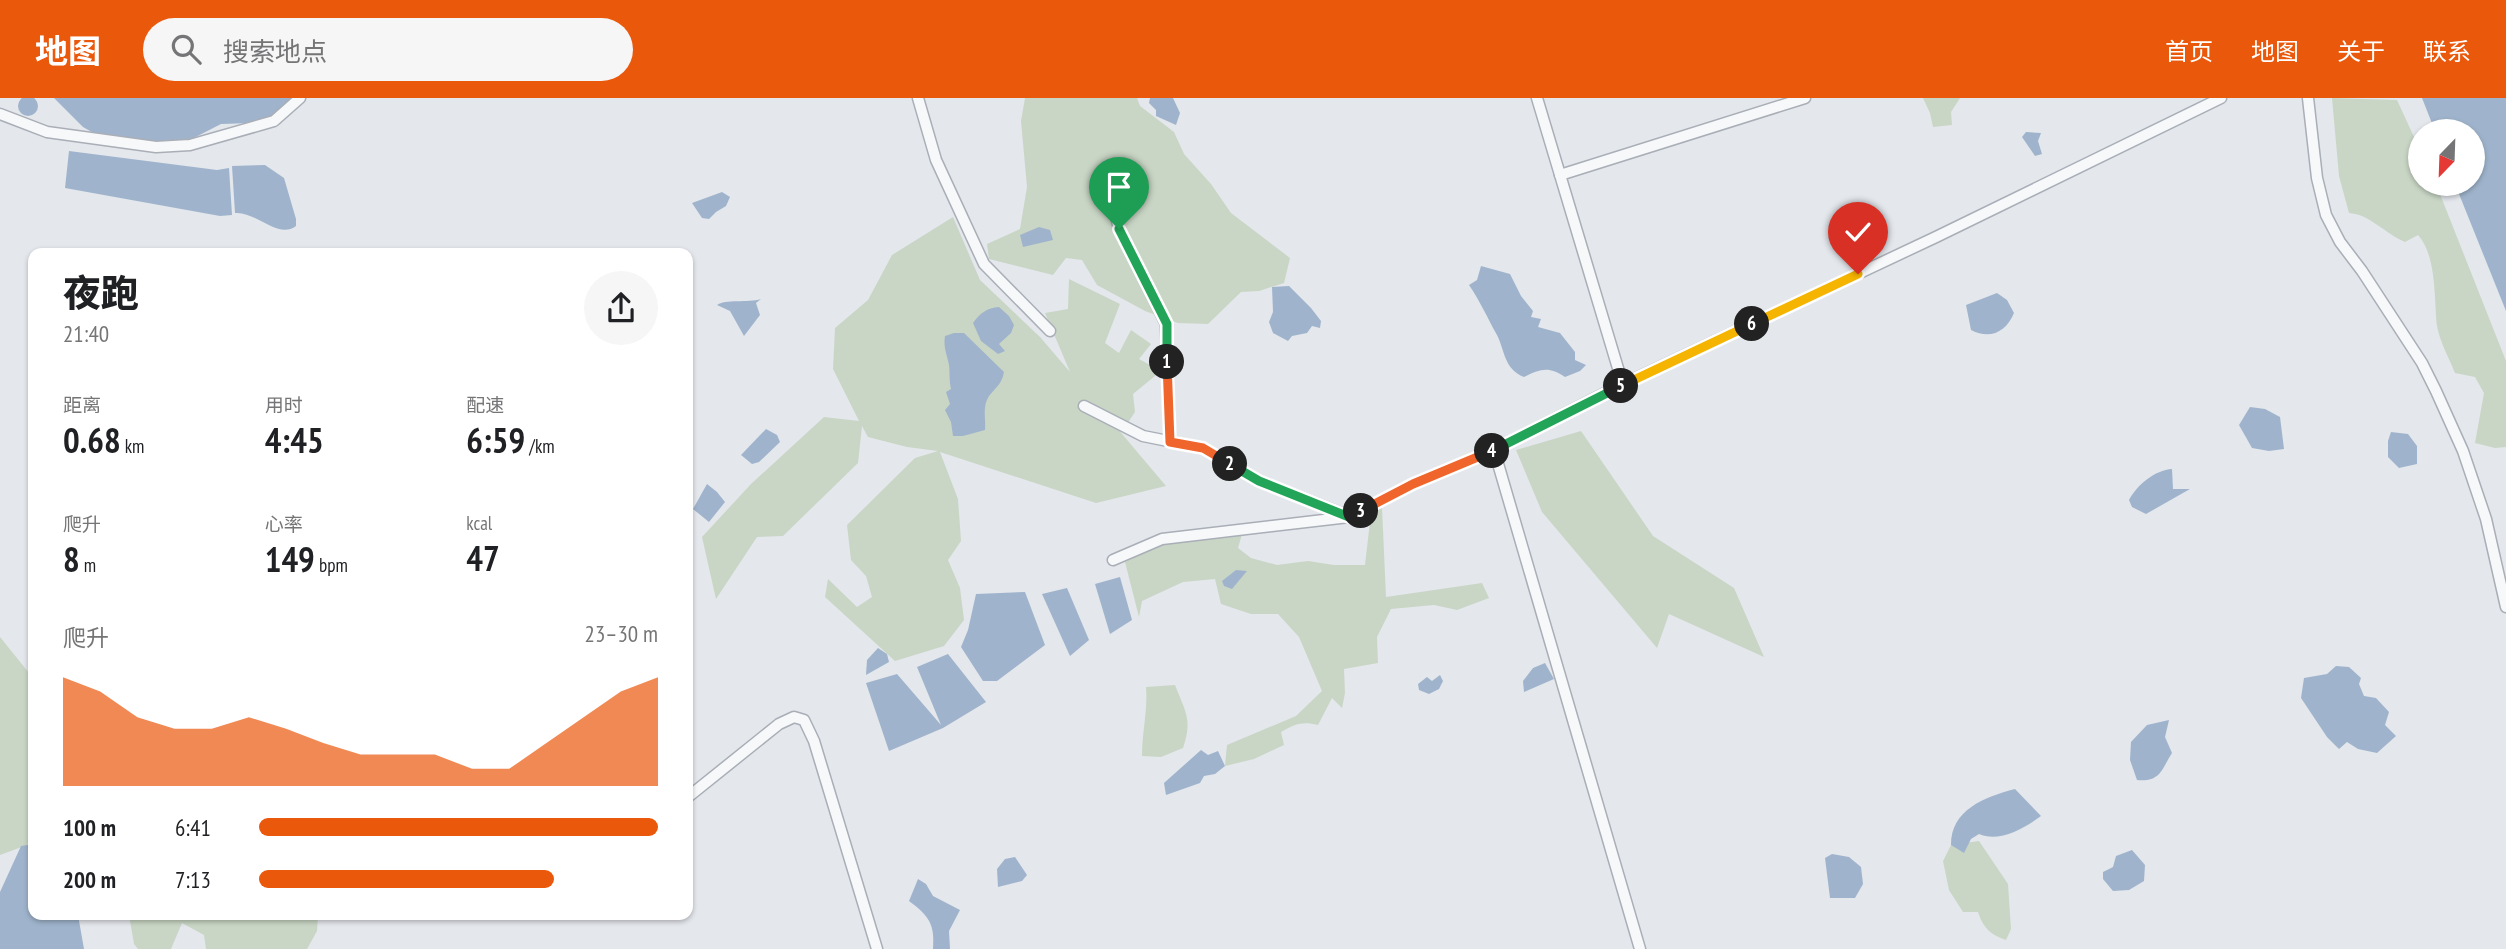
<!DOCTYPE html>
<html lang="zh">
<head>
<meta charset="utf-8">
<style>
	body { margin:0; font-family:"PT Sans Narrow","Noto Sans SC",sans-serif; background:#f6f6f6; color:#202124; height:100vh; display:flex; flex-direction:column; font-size:26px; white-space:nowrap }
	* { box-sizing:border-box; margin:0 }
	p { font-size:23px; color:#757577 }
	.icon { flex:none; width:38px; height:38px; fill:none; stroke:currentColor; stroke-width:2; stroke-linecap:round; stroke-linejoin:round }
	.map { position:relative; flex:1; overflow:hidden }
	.drawer { position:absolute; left:28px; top:150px; width:665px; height:672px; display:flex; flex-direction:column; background:#fff; border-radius:14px; box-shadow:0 2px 5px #0004 }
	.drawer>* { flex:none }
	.needle { width:46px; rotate:203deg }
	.tools { position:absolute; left:2408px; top:21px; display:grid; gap:14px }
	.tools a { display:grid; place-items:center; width:77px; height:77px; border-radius:50%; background:#fff; box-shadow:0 2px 5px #0004; font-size:35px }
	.pin { position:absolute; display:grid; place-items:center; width:60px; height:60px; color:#fff; margin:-72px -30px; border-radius:50% 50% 50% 0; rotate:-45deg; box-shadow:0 0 7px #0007 }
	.pin .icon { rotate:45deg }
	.km { position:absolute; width:35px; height:35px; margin:-18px; border-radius:50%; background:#222; color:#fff; font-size:19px; line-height:35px; text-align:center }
	.round { display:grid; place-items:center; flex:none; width:74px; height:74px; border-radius:37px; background:#f6f6f6 }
	.overview { display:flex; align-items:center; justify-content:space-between; height:119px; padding:0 35px }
	h1 { font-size:38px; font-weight:800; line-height:52px }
	.metrics { display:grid; grid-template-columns:repeat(3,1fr); gap:10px; height:119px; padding:7px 35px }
	.metrics div { display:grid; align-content:center }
	.metrics b { font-size:35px; font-weight:800 }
	.metrics small { font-size:19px; font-weight:400 }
	.metrics p { font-size:19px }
	.chart { height:196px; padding:14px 35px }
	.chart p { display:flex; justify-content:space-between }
	.chart svg { width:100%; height:126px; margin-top:7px; fill:#ea580c; opacity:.7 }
	ul { padding:0 35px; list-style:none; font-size:23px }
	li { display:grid; grid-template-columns:112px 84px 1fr; align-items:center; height:52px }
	li i { height:18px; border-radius:9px; background:#ea580c }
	header { display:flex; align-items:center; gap:42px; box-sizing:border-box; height:98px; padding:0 35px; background:#ea580c; color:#fff }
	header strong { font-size:33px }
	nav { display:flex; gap:38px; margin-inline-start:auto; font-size:24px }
	.search { width:490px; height:63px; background:#f6f6f6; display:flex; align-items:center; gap:18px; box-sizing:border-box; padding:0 24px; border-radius:38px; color:#757577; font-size:26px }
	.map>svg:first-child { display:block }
	.green { fill:#c9d6c5 }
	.water { fill:#9fb4cc }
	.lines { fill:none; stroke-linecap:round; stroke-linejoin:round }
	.minor-casing { stroke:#a9aeb7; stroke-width:13 }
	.minor { stroke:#f7f8fa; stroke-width:10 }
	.split-1-casing { stroke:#fff; stroke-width:14 }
	.split-2-casing { stroke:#fff; stroke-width:14 }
	.split-3-casing { stroke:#fff; stroke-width:14 }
	.split-4-casing { stroke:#fff; stroke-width:14 }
	.split-5-casing { stroke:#fff; stroke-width:14 }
	.split-6-casing { stroke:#fff; stroke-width:14 }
	.split-7-casing { stroke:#fff; stroke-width:14 }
	.split-1 { stroke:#22a559; stroke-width:9 }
	.split-2 { stroke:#f0652b; stroke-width:9 }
	.split-3 { stroke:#22a559; stroke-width:9 }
	.split-4 { stroke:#f0652b; stroke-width:9 }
	.split-5 { stroke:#22a559; stroke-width:9 }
	.split-6 { stroke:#f5b400; stroke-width:9 }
	.split-7 { stroke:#f5b400; stroke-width:9 }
</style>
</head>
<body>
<header>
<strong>地图</strong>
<div class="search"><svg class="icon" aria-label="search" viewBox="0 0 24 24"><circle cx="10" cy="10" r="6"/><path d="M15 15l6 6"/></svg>搜索地点</div>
<nav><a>首页</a><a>地图</a><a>关于</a><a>联系</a></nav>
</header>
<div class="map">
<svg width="2506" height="851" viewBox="0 0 2506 851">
	<rect width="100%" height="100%" fill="#e4e7ec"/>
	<!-- green -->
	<g class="green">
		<path d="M1025,0h112l3,8 34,26 10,22 27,30 20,29 59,45 -6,25 -25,8 -18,1 -33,32 -30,-1 -33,-12 -48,-26 -15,-25 -16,-2 -13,17 -64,-16 -2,-15 33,-15 7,-42 -6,-66z"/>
		<path d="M1923,0h37l-9,14 1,13 -19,2 -3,-14z"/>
		<path d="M2332,0l65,2 23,50v34h16l70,177v86l-11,1 -20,-5 9,-50 -9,-16 -20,-4c-6,-15 -15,-31 -18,-47 -3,-26 0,-70 -19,-91l-13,7c-19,-8 -36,-28 -56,-29l-10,-37z"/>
		<path d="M953,119l27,63 60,57 30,35 -25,-59 23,-4 1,-30 51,25 -15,39 14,10 12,-23 20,14 -12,15 22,12 -28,23 2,18 -8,12 -21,-9 60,71 -70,17 -156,-51 18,47 3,42 -13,19 12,28 4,32 -20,26 -49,15 -70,-64 3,-18 29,28 15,-10 -6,-21 -15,-16 -4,-35 68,-67 23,-7 -31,-4 -39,-10 -6,-11 -4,37 -75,73 -26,1 -41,62 -14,-62 49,-53 73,-67 35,4 -26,-52 2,-41 33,-28 24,-45z"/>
		<path d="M1581,333l72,105 81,52 30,69 -95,-43 -12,34 -115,-136 -26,-62z"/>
		<path d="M1382,410l4,89 96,-14 7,15 -32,12 -23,-5 -43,4 -14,28 1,26 -34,6 1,24 -3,15 -10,-10 -14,27c-16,-4 -23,-1 -37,7l3,13 -30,14 -29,7 2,-21 69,-29 26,-25 -23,-54 -21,-23h-27l-30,-10 -6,-25 -32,3 -41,19 -3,16 -14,-55 45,-24 72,-4 -4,14 13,10 26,7 31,-4 26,4h31l6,-52z"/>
		<path d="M0,539l33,41v158l-6,9 -27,10z"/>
		<path d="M1175,587c10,26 18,35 8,63l-22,9 -19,-1c0,-24 6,-46 4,-69z"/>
		<path d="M1979,743l29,43 3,45 -5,11c-15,-5 -23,-12 -28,-28h-15l-14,-22 -6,-29 8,-16z"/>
		<path d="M129,817h189l-1,16 -10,18h-101l-2,-14 -22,-12 -11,26h-33l-4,-5z"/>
	</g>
	<!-- water -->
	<g class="water">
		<circle cx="28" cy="8" r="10"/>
		<path d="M54,0h242l-14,13 -15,7 -15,5 -31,1 -39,20 -76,-4 -23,-13z"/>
		<path d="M1150,0h23l7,15 -4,12 -20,-9v-6l-7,-7z"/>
		<path d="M2422,0h84v213l-51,-127h18v-53h-38z"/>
		<path d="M2026,34l15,1 -3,8 4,13 -7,2 -13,-19z"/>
		<path d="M69,53l148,19 12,-2 3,47 -12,1 -155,-28z"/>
		<path d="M265,67l19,13 12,41v7c-18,14 -40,-15 -61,-13l-3,-47z"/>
		<path d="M722,94l8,5 -4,9 -10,6 -7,7 -7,-1 -10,-15z"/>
		<path d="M1039,129l11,3 3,10 -30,7 -3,-12z"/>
		<path d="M1481,168l29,8 11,22 12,15 -2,6 10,2 -3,8 22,6 15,19v8l11,5 -6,6 -15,6c-16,-11 -25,-8 -41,0 -20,-8 -19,-26 -27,-42 -9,-16 -17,-34 -28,-50l8,-5z"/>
		<path d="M1289,188l22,22 10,13 -1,7 -8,-2 -5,7 -15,3 -4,5 -15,-8 -4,-11 4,-10 -1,-25z"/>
		<path d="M1997,195l10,7 7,13c-8,19 -24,27 -43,17l-5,-25z"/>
		<path d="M761,201l-5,4 4,12 -16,21 -14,-25 -13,-6c8,-6 31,-2 44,-6z"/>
		<path d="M999,209l10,9 5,9 -3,8 -12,11 6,7 -7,3 -17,-13 -8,-18c7,-10 14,-15 26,-16z"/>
		<path d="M954,235h10l40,39c-2,12 -8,15 -15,24 -7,10 -3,23 -4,34l-22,6h-10l-2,-14 -6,-12 5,-6 -4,-12 5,-3c-2,-9 -1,-15 -2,-24 -2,-10 -6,-18 -4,-29z"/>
		<path d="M2250,309l15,2 15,8 4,32 -15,2 -17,-3 -13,-23z"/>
		<path d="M766,331l11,6 3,7 -21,20 -7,2 -11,-9z"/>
		<path d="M2391,334l17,2 9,12v18l-18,4 -11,-11v-16z"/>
		<path d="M2172,371l1,20h17l-44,25 -14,-7 -3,-7c8,-15 26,-30 43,-31z"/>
		<path d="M707,386l10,8 8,10 -16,20 -16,-13z"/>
		<path d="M1236,472l11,1 -15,18 -8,-3 -2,-5z"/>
		<path d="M1120,479l12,43 -22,14 -15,-50z"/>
		<path d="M1067,490l22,52 -19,16 -28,-62z"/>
		<path d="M1025,494l20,53 -48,36h-14l-22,-34 7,-17 8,-36z"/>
		<path d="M878,550l9,6 2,8 -23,13 1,-15z"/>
		<path d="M948,556l38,48 -43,26 -54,23 -23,-68 31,-9 44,51 -24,-58z"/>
		<path d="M1545,565l9,16 -30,13 -1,-11 10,-13z"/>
		<path d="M2336,568l13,1 12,11 -2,6 5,12 12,2 13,14 -4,13 11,11 -19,17 -19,-4 -11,-7 -8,7 -12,-12 -26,-39 3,-20 23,-4z"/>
		<path d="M1440,577l3,6 -4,8 -10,5 -10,-4 -1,-6 9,-7 5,4z"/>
		<path d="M2169,622l-4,17 7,16c-11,17 -11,29 -35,27l-7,-20 1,-18 16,-17z"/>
		<path d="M1201,652l7,5 10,-4 7,15 -10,8 -11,2 -4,7 -34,12 -2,-12z"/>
		<path d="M2015,691l26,27c-16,12 -42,27 -62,18l-8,5 -7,14 -13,-8c0,-35 33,-48 64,-56z"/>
		<path d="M33,746v71h45l6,34h-84v-57l21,-46z"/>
		<path d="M2132,752l13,15 -1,16 -15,9 -16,1 -10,-12v-7l10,-5 3,-11z"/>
		<path d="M1832,756l17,3 12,10 2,17 -8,14h-25l-5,-40z"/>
		<path d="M1015,759l12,18 -5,6 -24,6 -1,-18 8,-10z"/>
		<path d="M918,781l8,5 7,12 27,14 -11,21 1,18h-17c2,-25 -4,-33 -24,-48z"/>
	</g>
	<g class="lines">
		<!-- minor casing -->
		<g class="minor-casing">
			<g id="minor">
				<path d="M918,0l18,62 48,104 66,67"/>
				<path d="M1537,0l86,287"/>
				<path d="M2308,0l9,80 9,37 14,27 22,29 60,92 14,28 27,60 23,68 20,88"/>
				<path d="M0,16l47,18 109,15 34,-2 84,-24 26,-23"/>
				<path d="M1560,77l245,-77"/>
				<path d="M1112,89l-2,5 9,37 47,95 4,118"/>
				<path d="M1084,308l59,30 60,12 56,33 87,34"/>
				<path d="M1494,352l146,499"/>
				<path d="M1113,462l49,-21 187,-22 64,-33 81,-34 115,-59 327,-154 285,-139"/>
				<path d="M688,699l91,-73 15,-7 10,3 10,21 63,208"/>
			</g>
		</g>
		<!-- minor -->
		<use href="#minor" class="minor"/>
	</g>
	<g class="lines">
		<!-- split-1 casing -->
		<g class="split-1-casing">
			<path id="split-1" d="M1119,131l48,95v38"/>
		</g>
		<!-- split-2 casing -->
		<g class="split-2-casing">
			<path id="split-2" d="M1167,264l3,80 33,6 27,16"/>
		</g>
		<!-- split-3 casing -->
		<g class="split-3-casing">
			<path id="split-3" d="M1230,366l29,17 90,36 12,-6"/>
		</g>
		<!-- split-4 casing -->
		<g class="split-4-casing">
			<path id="split-4" d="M1361,413l52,-27 79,-33"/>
		</g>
		<!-- split-5 casing -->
		<g class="split-5-casing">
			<path id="split-5" d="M1492,353l129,-65"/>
		</g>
		<!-- split-6 casing -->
		<g class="split-6-casing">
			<path id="split-6" d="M1621,288l131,-62"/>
		</g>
		<!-- split-7 casing -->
		<g class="split-7-casing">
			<path id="split-7" d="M1752,226l106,-50"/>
		</g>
		<!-- split-1 -->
		<use href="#split-1" class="split-1"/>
		<!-- split-2 -->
		<use href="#split-2" class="split-2"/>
		<!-- split-3 -->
		<use href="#split-3" class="split-3"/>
		<!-- split-4 -->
		<use href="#split-4" class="split-4"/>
		<!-- split-5 -->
		<use href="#split-5" class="split-5"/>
		<!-- split-6 -->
		<use href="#split-6" class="split-6"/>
		<!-- split-7 -->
		<use href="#split-7" class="split-7"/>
	</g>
</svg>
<div class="tools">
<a><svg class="needle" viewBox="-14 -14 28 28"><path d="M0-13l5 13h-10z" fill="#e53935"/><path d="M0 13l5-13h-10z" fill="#757577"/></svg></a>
</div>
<div class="pin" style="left:1119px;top:131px;background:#1e9e55"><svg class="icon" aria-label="arrive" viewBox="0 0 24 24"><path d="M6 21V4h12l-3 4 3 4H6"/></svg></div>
<div class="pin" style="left:1858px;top:176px;background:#d93025"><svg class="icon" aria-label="check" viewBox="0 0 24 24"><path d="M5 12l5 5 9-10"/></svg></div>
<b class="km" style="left:1167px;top:264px">1</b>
<b class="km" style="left:1230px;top:366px">2</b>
<b class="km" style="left:1361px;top:413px">3</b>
<b class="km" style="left:1492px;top:353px">4</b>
<b class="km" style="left:1621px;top:288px">5</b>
<b class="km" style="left:1752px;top:226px">6</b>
<section class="drawer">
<div class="overview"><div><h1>夜跑</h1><p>21:40</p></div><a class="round"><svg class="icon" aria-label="share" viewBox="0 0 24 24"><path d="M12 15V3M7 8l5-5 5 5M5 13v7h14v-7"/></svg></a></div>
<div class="metrics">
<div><p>距离</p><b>0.68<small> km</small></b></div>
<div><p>用时</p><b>4:45</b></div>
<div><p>配速</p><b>6:59<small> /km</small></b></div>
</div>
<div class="metrics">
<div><p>爬升</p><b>8<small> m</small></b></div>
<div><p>心率</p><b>149<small> bpm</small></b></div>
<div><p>kcal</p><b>47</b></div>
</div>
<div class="chart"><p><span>爬升</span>23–30 m</p>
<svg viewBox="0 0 160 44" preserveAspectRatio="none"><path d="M0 44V6L10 11L20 20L30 24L40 24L50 20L60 24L70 29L80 33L90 33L100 33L110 38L120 38L130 29L140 20L150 11L160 6V44z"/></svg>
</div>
<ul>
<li><b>100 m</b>6:41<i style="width:100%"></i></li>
<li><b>200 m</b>7:13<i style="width:74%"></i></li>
</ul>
</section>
</div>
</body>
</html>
